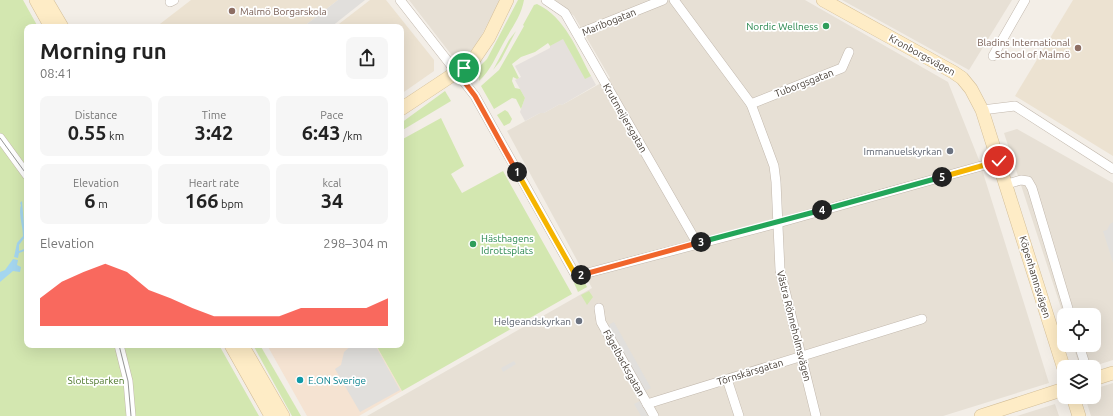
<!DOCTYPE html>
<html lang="en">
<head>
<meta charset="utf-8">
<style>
	body { margin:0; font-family:Ubuntu,sans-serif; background:#f6f6f6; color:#222; height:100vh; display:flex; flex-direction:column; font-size:15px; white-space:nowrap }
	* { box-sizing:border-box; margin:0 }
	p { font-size:13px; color:#767676 }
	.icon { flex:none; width:22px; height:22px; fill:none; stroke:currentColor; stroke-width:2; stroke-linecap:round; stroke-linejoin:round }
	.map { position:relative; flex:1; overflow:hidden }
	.drawer { position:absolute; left:24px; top:24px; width:380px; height:324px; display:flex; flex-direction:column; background:#fff; border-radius:8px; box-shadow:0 4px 16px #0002 }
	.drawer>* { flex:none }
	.controls { position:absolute; left:1057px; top:308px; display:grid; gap:8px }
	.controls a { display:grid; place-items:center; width:44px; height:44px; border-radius:8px; background:#fff; box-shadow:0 4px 16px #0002; font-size:20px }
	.pin { position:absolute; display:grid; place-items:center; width:34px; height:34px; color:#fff; margin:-17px; border:2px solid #fff; border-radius:50%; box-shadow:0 1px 4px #0007 }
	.km { position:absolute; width:20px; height:20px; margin:-10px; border-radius:50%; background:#222; color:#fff; font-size:11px; line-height:20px; text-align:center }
	.round { display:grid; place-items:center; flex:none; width:42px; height:42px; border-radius:8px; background:#f6f6f6 }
	.headline { display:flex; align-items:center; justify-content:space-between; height:68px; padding:0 16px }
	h1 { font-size:22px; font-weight:700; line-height:30px }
	.metrics { display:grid; grid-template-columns:repeat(3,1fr); gap:6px; height:68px; padding:4px 16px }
	.metrics div { display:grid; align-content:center; border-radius:8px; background:#f6f6f6; text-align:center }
	.metrics b { font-size:20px; font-weight:700 }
	.metrics small { font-size:11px; font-weight:400 }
	.metrics p { font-size:11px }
	.chart { height:112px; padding:8px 16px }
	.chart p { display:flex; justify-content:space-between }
	.chart svg { width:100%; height:72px; margin-top:4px; fill:#f72a1b; opacity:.7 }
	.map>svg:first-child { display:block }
	.residential { fill:#e7e0d5 }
	.commercial { fill:#f5e3d2 }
	.industrial { fill:#e5e0dc }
	.education { fill:#ece2d1 }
	.green { fill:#d3e7b0 }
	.parking { fill:#e1dfdc }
	.water { fill:#a4d6ef }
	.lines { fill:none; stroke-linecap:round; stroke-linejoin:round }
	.street-casing { stroke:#c2b8ad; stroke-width:10 }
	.secondary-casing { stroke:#d3be98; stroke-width:14 }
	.street { stroke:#fff; stroke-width:9 }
	.secondary { stroke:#feecc6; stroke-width:13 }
	.tram { stroke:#969696; stroke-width:1 }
	.split-1-casing { stroke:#fff; stroke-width:8 }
	.split-2-casing { stroke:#fff; stroke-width:8 }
	.split-3-casing { stroke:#fff; stroke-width:8 }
	.split-4-casing { stroke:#fff; stroke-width:8 }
	.split-5-casing { stroke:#fff; stroke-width:8 }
	.split-6-casing { stroke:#fff; stroke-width:8 }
	.split-1 { stroke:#f0652b; stroke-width:5 }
	.split-2 { stroke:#f5b400; stroke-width:5 }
	.split-3 { stroke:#f0652b; stroke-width:5 }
	.split-4 { stroke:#22a559; stroke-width:5 }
	.split-5 { stroke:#22a559; stroke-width:5 }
	.split-6 { stroke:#f5b400; stroke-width:5 }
	.education-dot { fill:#8d6e63; stroke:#fff; stroke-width:1.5 }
	.leisure-dot { fill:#2e9e5b; stroke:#fff; stroke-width:1.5 }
	.worship-dot { fill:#6b7280; stroke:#fff; stroke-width:1.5 }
	.culture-dot { fill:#0f9aa8; stroke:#fff; stroke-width:1.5 }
	.labels { text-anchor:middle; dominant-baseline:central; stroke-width:3.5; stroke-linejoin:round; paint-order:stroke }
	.education-label { font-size:10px; fill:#785e54; stroke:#fff; text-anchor:start }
	.street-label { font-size:10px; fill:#463e36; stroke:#fff }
	.leisure-label { font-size:10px; fill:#27864d; stroke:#fff; text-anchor:end }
	.worship-label { font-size:10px; fill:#5b616d; stroke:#fff; text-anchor:end }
	.park-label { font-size:10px; fill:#4d772a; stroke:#fff }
	.culture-label { font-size:10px; fill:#0d838f; stroke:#fff; text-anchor:start }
</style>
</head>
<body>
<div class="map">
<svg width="1113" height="416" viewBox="0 0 1113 416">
	<rect width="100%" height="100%" fill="#f3eee7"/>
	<!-- residential -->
	<g class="residential">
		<path d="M409,0h91l-24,46 -19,16z"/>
		<path d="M555,0h250l143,82 31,78 70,223 -106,33h-576l225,-128 -85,-157 33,-18h4l16,-9 2,1 48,-27 -36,-62z"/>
		<path d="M842,0h170l-43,70z"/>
		<path d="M1017,129l96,54v177l-22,7h-11l-7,-22h21v-30h-30v2l-60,-184z"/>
		<path d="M1113,383v33h-22l-6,-19h9v-8z"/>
		<path d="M1055,404l4,12h-42z"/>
	</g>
	<!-- commercial -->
	<path class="commercial" d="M267,345h109l26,46 -43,25h-52z"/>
	<!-- industrial -->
	<path class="industrial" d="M563,38l22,40 6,-2 5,9 -34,20 -2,-1 -16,9h-4l-15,8 -5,-9 5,-14 -10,-18 6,-3 -6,-11 35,-18v-2z"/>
	<!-- education -->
	<g class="education">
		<path d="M191,0h147l-35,27h-147z"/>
		<path d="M370,0h16l48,60v11l-33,23v-67h-66z"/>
		<path d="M1073,0h40v156l-98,-60z"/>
	</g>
	<!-- green -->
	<g class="green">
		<path d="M0,0h23l15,27h-11v318h192l40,71h-259z"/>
		<path d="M518,0h6c-3,17 -12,27 -20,42 -8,14 -13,28 -25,39l-1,-13 9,-9z"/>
		<path d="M537,4c28,13 40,46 54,72l-6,3 -22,-40 -13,7 -2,-3 -13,9 -14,5 -9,7 7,14 -2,1 -4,-2 -1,4 3,7 5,1 5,9 -4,11 -5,-10 -4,-1 -18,11 -13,-23 18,-16 25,-44 -1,-1 11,-20z"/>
		<path d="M516,31l-15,29 -8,10 16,-30z"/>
		<path d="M445,91l6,10 -50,30v-8z"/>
		<path d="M505,110l3,2 4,7 -2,4 -6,3 -7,-11z"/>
		<path d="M441,118l23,48 -13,8 11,19 41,-22 69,123 -170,97 -26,-46h25v-205z"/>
		<path d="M584,281l3,6 -9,5 -4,-9z"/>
		<path d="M589,291l4,6 -6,8 -6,-10z"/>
		<path d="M253,345h7l41,71h-9z"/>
	</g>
	<!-- parking -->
	<g class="parking">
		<path d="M338,0h27l-34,27h-28z"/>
		<path d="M1113,222v41l-10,-32 4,-1 3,-6z"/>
		<path d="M614,322l37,66 -6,3 -37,-66z"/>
		<path d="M352,345h23l25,45 -40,22 -25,-43 6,-4 3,-13z"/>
		<path d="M514,361l2,3 -13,8 -2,-4z"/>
		<path d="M640,401l9,15h-8l-7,-12z"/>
	</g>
	<!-- water -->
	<g class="water">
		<path d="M22,201l3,36 -6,8v6l8,-3v2l-8,3 -1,5 -4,-1 3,-14 6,-7c0,-10 -5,-22 -2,-31l-1,-2z"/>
		<path d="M13,259l5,1 -1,5 4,2 -1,5 -7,-1 -13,11v-10l5,-2z"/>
	</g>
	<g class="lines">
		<!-- street casing -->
		<g class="street-casing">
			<g id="street">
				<path d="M400,0l75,96 101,180 202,-53 221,-62"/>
				<path d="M546,0l19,13 132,230"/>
				<path d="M674,0l77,104 16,43 7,19 2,16 4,88 36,146"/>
				<path d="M170,2l4,-2"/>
				<path d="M578,34l85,-34"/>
				<path d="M993,56l32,-56"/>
				<path d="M751,104l91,-36 7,-16"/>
				<path d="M982,110l33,-4 98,63"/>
				<path d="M0,138l27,37"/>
				<path d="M1007,184l14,-4 7,1 4,7 38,127"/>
				<path d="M599,308l2,14 53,94"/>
				<path d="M119,345l9,36 3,35"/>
				<path d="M1079,345l7,22"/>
				<path d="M727,379l12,37"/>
				<path d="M647,404l275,-85"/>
			</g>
		</g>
		<!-- secondary casing -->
		<g class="secondary-casing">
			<g id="secondary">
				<path d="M36,0l15,27"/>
				<path d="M46,0l16,27"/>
				<path d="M823,0l130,72 9,6 9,11 11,21 82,259"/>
				<path d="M401,109l71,-47 17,-25 18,-37"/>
				<path d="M231,345l40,71"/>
				<path d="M242,345l41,71"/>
				<path d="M1094,379l19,-6"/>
				<path d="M1073,397l6,19"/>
				<path d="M981,416l83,-27"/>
			</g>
		</g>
		<!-- street -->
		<use href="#street" class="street"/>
		<!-- secondary -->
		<use href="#secondary" class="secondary"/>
		<!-- tram -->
		<g class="tram">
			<path d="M0,138l27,37"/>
			<path d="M119,345l9,36 3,35"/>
		</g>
	</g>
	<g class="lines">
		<!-- split-1 casing -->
		<g class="split-1-casing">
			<path id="split-1" d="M464,68l-7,4 18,24 42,76"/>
		</g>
		<!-- split-2 casing -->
		<g class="split-2-casing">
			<path id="split-2" d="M517,172l59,104 5,-1"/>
		</g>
		<!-- split-3 casing -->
		<g class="split-3-casing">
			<path id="split-3" d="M581,275l120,-33"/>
		</g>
		<!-- split-4 casing -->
		<g class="split-4-casing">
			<path id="split-4" d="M701,242l121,-32"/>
		</g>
		<!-- split-5 casing -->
		<g class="split-5-casing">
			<path id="split-5" d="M822,210l120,-33"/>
		</g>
		<!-- split-6 casing -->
		<g class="split-6-casing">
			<path id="split-6" d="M942,177l57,-16"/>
		</g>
		<!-- split-1 -->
		<use href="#split-1" class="split-1"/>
		<!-- split-2 -->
		<use href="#split-2" class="split-2"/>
		<!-- split-3 -->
		<use href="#split-3" class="split-3"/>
		<!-- split-4 -->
		<use href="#split-4" class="split-4"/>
		<!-- split-5 -->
		<use href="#split-5" class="split-5"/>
		<!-- split-6 -->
		<use href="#split-6" class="split-6"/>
	</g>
	<!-- markers -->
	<g class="education-dot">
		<circle cx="232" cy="11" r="4"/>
		<circle cx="1078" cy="48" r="4"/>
	</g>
	<g class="leisure-dot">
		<circle cx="826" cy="26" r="4"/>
		<circle cx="473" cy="244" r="4"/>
	</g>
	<g class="worship-dot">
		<circle cx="950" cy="151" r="4"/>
		<circle cx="579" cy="321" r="4"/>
	</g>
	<circle class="culture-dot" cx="300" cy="380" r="4"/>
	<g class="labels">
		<!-- education labels -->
		<g class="education-label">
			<text x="240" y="11">Malmö Borgarskola</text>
			<text x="1070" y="42" text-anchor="end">Bladins International<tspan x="1070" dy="12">School of Malmö</tspan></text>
		</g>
		<!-- street labels -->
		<g class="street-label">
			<text transform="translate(609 22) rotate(-22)">Maribogatan</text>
			<text transform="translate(922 55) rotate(29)">Kronborgsvägen</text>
			<text transform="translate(804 83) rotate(-21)">Tuborgsgatan</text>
			<text transform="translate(625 118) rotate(60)">Krutmeijersgatan</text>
			<text transform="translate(1035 277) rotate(73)">Köpenhamnsvägen</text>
			<text transform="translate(794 326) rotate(76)">Västra Rönneholmsvägen</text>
			<text transform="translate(624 363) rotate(61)">Fågelbacksgatan</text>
			<text transform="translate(750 372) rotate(-17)">Törnskärsgatan</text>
		</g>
		<!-- leisure labels -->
		<g class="leisure-label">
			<text x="818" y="26">Nordic Wellness</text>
			<text x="481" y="238" text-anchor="start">Hästhagens<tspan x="481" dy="12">Idrottsplats</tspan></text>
		</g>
		<!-- worship labels -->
		<g class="worship-label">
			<text x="942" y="151">Immanuelskyrkan</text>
			<text x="571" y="321">Helgeandskyrkan</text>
		</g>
		<!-- park labels -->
		<g class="park-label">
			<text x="96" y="380">Slottsparken</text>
		</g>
		<!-- culture labels -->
		<g class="culture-label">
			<text x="308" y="380">E.ON Sverige</text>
		</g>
	</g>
</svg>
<div class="controls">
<a><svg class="icon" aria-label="locate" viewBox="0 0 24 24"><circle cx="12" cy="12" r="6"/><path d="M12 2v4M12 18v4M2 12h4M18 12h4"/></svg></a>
<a><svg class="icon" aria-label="layers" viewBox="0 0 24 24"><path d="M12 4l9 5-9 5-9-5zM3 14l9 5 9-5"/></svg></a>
</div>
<div class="pin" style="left:464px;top:68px;background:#1e9e55"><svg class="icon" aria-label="arrive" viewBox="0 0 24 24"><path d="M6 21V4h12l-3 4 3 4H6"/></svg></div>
<div class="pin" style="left:999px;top:161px;background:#d93025"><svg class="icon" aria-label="check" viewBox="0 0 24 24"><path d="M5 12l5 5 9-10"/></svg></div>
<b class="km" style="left:517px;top:172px">1</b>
<b class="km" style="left:581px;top:275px">2</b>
<b class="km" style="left:701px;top:242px">3</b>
<b class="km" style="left:822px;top:210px">4</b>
<b class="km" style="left:942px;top:177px">5</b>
<section class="drawer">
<div class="headline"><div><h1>Morning run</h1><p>08:41</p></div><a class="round"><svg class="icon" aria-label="share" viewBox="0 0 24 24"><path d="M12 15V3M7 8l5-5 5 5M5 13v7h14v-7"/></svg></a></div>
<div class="metrics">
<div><p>Distance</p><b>0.55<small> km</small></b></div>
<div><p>Time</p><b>3:42</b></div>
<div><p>Pace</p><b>6:43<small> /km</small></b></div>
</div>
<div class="metrics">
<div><p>Elevation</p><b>6<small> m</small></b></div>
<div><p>Heart rate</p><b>166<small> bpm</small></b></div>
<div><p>kcal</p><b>34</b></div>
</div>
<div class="chart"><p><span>Elevation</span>298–304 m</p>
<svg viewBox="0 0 160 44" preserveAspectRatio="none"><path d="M0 44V27L10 17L20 11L30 6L40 11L50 22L60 27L70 33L80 38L90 38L100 38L110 38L120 33L130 33L140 33L150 33L160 27V44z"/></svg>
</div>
</section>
</div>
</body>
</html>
